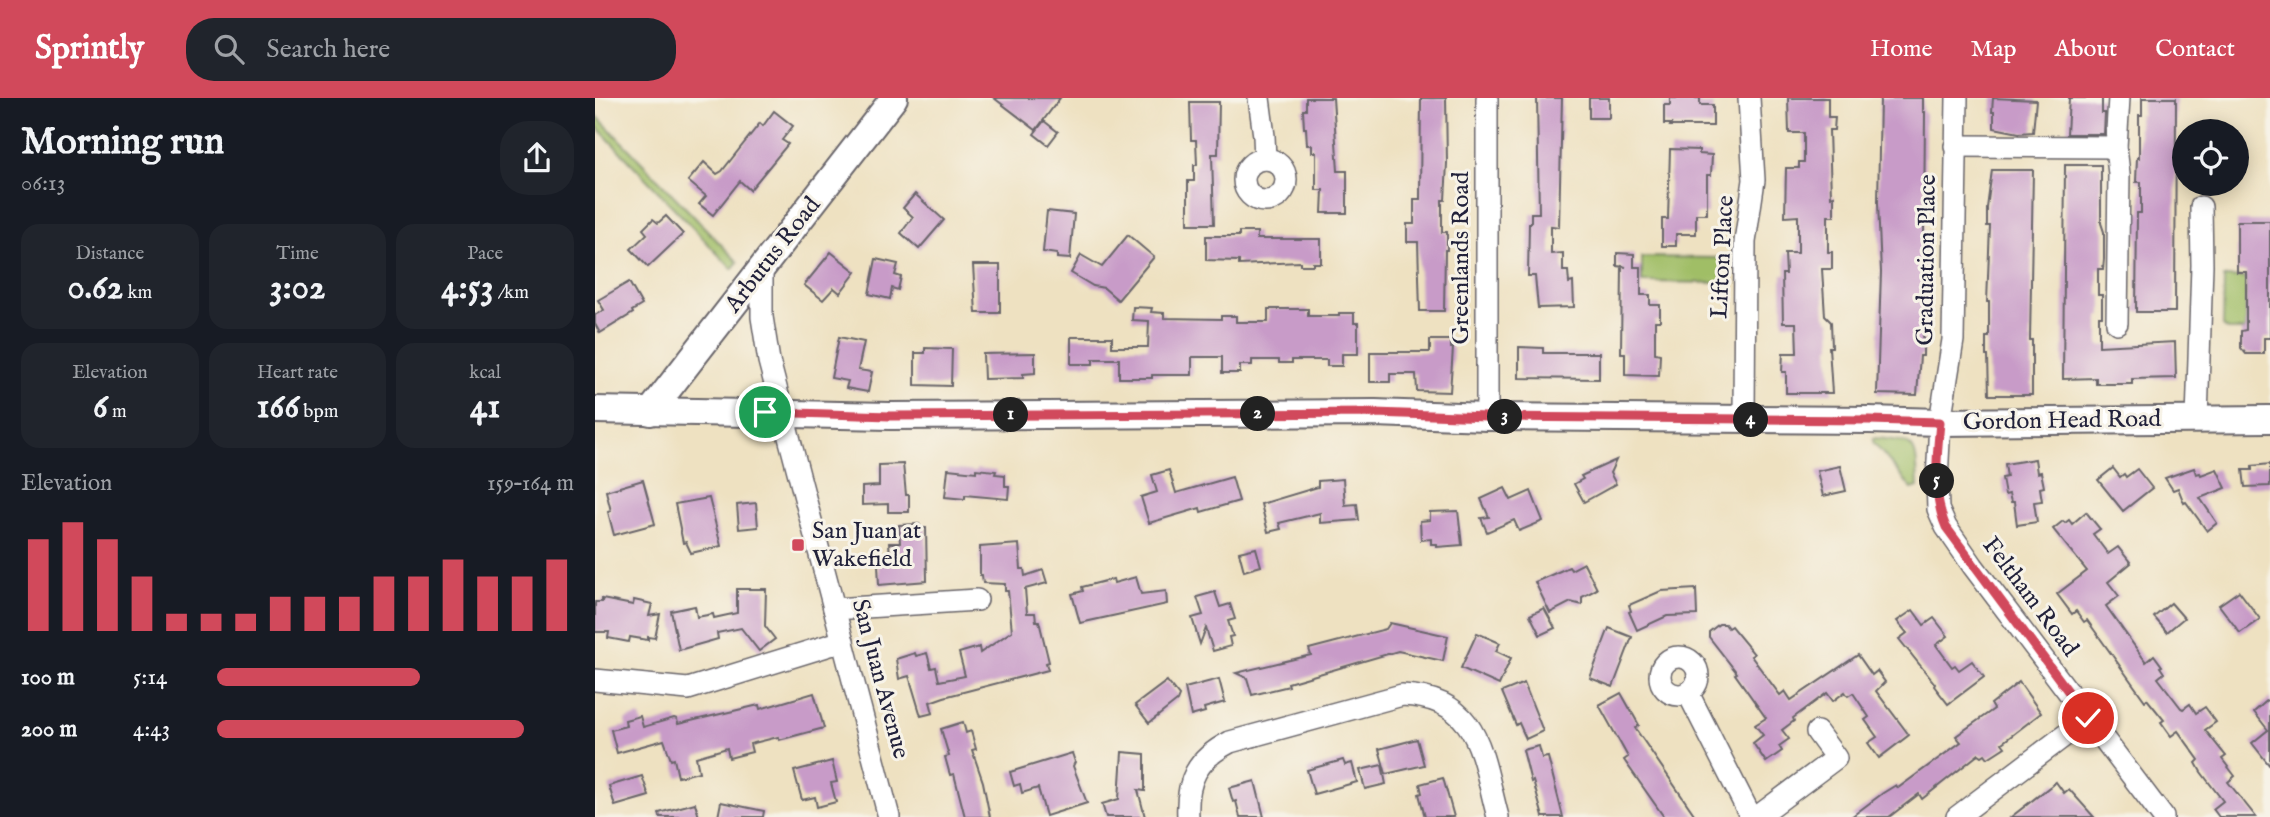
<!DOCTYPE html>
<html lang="en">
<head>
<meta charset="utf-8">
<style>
	body { margin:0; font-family:"IM FELL English",serif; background:#20242c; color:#f1f3f6; height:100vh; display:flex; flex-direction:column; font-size:26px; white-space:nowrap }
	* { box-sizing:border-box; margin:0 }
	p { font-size:23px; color:#9ea1a6 }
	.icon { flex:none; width:38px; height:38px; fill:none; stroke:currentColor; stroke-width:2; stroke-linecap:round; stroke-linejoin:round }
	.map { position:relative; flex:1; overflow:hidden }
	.side { display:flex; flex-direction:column; background:#171b24; width:595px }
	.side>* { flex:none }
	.tools { position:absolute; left:1577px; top:21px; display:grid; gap:14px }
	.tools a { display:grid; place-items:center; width:77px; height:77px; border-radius:50%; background:#171b24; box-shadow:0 4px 18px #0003; font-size:35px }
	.pin { position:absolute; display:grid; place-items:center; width:60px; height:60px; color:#fff; margin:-30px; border:4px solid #fff; border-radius:50%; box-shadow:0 2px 7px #0007 }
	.km { position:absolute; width:35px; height:35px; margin:-18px; border-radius:50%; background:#222; color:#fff; font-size:19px; line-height:35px; text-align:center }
	.round { display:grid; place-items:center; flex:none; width:74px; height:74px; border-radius:28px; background:#20242c }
	.head { display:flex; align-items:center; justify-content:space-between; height:119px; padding:0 21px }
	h1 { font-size:38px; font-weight:800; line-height:52px }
	.metrics { display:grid; grid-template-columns:repeat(3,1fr); gap:10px; height:119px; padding:7px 21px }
	.metrics div { display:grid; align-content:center; border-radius:18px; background:#20242c; text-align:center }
	.metrics b { font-size:35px; font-weight:800 }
	.metrics small { font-size:19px; font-weight:400 }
	.metrics p { font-size:19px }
	.chart { height:196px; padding:14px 21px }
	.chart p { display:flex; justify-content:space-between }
	.chart svg { width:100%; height:126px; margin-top:7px; stroke:#d1495b; stroke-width:6 }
	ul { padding:0 21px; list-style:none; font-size:23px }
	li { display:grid; grid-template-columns:112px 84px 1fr; align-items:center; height:52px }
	li i { height:18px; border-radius:9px; background:#d1495b }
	header { display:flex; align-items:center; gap:42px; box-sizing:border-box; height:98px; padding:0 35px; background:#d1495b; color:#fff }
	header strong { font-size:33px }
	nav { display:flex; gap:38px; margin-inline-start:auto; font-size:24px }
	.search { width:490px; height:63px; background:#20242c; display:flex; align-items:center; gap:18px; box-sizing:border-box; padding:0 24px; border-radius:28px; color:#9ea1a6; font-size:26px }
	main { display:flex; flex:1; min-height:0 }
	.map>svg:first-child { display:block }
	.green { fill:#a0be66; stroke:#617050; stroke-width:2 }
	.building { fill:#c89bc8 }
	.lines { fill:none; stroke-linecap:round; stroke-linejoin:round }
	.minor-casing { stroke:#69656a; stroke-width:24 }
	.major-casing { stroke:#69656a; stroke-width:30 }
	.minor { stroke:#fff; stroke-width:21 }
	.major { stroke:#fff; stroke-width:26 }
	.route-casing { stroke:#fff; stroke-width:14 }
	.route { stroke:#d1495b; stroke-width:9 }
	.poi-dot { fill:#d1495b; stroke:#f7f3e8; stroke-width:2.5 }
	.labels { text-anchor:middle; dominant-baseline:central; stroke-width:6; stroke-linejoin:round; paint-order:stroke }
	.street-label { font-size:24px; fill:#22223b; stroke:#f7f3e8 }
	.poi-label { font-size:24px; fill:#22223b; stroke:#f7f3e8; text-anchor:start }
</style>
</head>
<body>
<header>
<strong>Sprintly</strong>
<div class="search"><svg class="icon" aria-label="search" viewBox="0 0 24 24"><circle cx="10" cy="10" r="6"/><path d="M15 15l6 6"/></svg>Search here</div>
<nav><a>Home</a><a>Map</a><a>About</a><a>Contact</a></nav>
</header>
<main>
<section class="side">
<div class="head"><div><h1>Morning run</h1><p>06:13</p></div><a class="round"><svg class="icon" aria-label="share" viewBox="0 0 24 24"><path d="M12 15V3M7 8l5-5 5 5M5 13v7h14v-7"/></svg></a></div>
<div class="metrics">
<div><p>Distance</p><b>0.62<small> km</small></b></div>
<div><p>Time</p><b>3:02</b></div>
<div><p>Pace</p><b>4:53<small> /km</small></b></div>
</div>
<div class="metrics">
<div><p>Elevation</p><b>6<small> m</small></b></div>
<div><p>Heart rate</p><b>166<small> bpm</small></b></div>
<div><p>kcal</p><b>41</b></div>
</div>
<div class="chart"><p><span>Elevation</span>159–164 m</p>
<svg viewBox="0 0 160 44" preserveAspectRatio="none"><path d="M5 44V12M15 44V6M25 44V12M35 44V25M45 44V38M55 44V38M65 44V38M75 44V32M85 44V32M95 44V32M105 44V25M115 44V25M125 44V19M135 44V25M145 44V25M155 44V19"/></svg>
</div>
<ul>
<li><b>100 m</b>5:14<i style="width:57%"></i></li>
<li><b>200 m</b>4:43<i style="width:86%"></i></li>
</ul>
</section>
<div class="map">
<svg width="1675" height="719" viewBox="0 0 1675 719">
	<rect width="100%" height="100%" fill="#f7f3e8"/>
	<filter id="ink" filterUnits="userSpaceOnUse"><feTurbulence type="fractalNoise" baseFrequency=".0143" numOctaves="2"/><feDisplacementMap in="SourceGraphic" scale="14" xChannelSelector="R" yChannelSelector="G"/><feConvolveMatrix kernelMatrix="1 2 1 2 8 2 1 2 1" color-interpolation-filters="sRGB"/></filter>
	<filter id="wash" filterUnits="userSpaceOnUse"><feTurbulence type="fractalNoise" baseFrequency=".00686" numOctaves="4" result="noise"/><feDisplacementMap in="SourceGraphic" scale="28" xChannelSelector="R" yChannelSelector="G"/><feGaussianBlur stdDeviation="1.57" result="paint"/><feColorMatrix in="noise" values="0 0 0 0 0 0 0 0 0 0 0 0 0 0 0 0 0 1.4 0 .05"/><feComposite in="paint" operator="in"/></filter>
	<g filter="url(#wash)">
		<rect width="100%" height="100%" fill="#eee1c1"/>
		<!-- green -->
		<g class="green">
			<path d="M0,16l143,148 -6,7 -137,-144z"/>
			<path d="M1047,159l81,1v25l-81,-1z"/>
			<path d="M1629,179l22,1v52h-18l-5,-4z"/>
			<path d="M1278,340c46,3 43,6 45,49l-6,2 -39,-47z"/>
		</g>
		<g id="blocks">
			<!-- building -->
			<g class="building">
				<path d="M399,0h66l-24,32z"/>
				<path d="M711,0h27l5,73h9v42h-25l1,-23h-7v-38h-4v-7h-5l-1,-17h-2l-1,-18h3z"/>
				<path d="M826,0h25l1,65 -2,37h-3v32h5v18h-2l-1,61h-24l-2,-69h-11v-18h7v-25h6z"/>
				<path d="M942,0h25l-3,129 -8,-1v28l12,-1v18h5l1,12 4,-1 1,25 -36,1 -3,-32h-7l1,-53h2v-10h8z"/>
				<rect x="994" y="0" width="20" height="20"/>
				<path d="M1075,0h30v7h13v21h-43l1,-2h-7v-19h6z"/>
				<path d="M1193,0h40v19h7l-1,13h-5l2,67 3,-1v20h-6v36h4v17h-10l3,47 6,6 1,25h-3l3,46h-46v-21h-4l1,-19h14l-1,-30h-13l-1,-49h4l-1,-21h13v-37l-13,1 1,-49h13v-6h5v-29h-15z"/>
				<path d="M1285,0h43v14h2l-2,244h-3l-3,39 -40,-1 4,-122 -3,-69z"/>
				<path d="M1398,0l43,2 -3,32 -14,1 -25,-5v-16h-2z"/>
				<path d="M1474,0h33v15h3l-1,21h-37z"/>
				<path d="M1547,0h34l-1,214h-39l1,-99h4v-31h-5l1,-24h2v-43h3z"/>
				<path d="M595,4h29l-1,52h-6l2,70h-26v-43h6v-16h3l-1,-25h-5z"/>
				<path d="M179,13l19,15 -11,14 6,4 -38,46 -10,-9 -27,34 -14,-11 7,-8 -18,-15 16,-19 13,12 5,-3 38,-48 3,3z"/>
				<path d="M449,23l14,11 -10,13 -14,-11z"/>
				<path d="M1075,51l29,1v4l13,1 -1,20h-4v39h-11v20h-20v12h-14v-27h6z"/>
				<path d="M1470,67h36v58l3,9v27l-1,10h-5v26h4v21h-3v30l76,-4 1,36 -44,1v5h-36v-6l-33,1z"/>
				<path d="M1397,72h41l-3,170h2v55h-43l-1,-39h-2v-19h3v-35h-2l3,-76h-3v-18z"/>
				<path d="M320,96l29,26 -25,29 -18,-16 12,-16 -10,-9z"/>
				<path d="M452,113l27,3 -4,45 -13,-1v-4l-14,-2z"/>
				<path d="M71,118l17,18 -35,33 -17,-18 16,-15 -4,-5 10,-10 5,4z"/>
				<path d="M1642,123h33v117h-6v16h-18l-5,-6v-17l5,-1v-58h-9z"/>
				<path d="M644,134h18v7h64v24h-8v2h-13v-3l-61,3v-4l-33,-1v-24h33z"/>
				<path d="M533,137l26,22 -36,43 -14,-12 -11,-2 -22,-13 10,-18 21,12z"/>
				<path d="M236,154l25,20 -16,21 -6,-5 -11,12 -19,-15z"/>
				<path d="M1022,155l17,1v13h7v28h9v10h10v16h-5v32l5,1 -1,22 -34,-1v-22h-4l1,-87 4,1 -9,-1z"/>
				<path d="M281,161l22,5 -3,11 6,2 -3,13 -6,-2 -2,11 -21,-5z"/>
				<path d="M378,167h27v48h-24z"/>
				<path d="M34,184l13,23 -10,6 1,2 -33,20 -5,-9v-9l9,-5 -6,-10z"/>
				<path d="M538,209l19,1 -1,4 13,1v5l57,1v-3h15v6h32v-13h40v7h31v-3h15v10h4v31h-16v12h-15v-6h-35v3h-13v-3h-27v5h-12v8h-18v-16h-30v18h-40v3h-33v-19h-26v5h-22v-27h41v10h36l1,-26 -17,-1z"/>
				<path d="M244,239l25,5 -6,28 14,2 -4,20 -22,-4 2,-7 -17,-3z"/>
				<path d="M835,242h21v8h2l-3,44 -33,-1 -1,-17h-26v8h-20v-30h60z"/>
				<path d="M924,249l24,1v5h56v26l-80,-1z"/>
				<path d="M330,250l27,1 -1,37 -36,-1v-32h10z"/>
				<path d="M440,255v20l-12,1v4l-39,1 -1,-25z"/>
				<path d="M1440,361l2,14 4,-1 3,15 -4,1 2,13 -8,1 3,20 -20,3 -3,-23h-3l-2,-8 -4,1 -3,-17 5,-1 -2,-13z"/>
				<path d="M1021,362l-6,13 6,11 -32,18 -10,-18 9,-5 -2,-3z"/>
				<path d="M308,366l3,31h3v17h-21v-8l-26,1v-18l17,-1v-21z"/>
				<path d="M1675,366v22l-25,1 -2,-17h9v-4z"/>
				<path d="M1245,368l6,25 -23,5 -6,-25z"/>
				<path d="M1518,370l7,9 4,-3 2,3 11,-8 15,19 -29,23 -25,-31z"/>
				<path d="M1599,370l2,6 4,-1 1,2 16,-6 9,19 -26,10 17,25 -10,8 -21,-29 -2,1 -6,-15 -5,2 -8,-12z"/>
				<path d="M353,371l28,3v-3l20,2 -1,3 10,1v11h4l-1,13 -43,-4v4l-20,-2z"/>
				<path d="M574,372l7,23 56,-16 7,24 -38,11 -1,-4 -51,15 -8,-26 16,-5 -5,-17z"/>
				<path d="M748,381l2,26 12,-1 2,16 -39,3v-10l-41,10 2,6 -13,3 -7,-28 57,-17v-6z"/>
				<path d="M48,382l12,44 -41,11 -6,-23 3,-1 -5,-20z"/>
				<path d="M910,390l6,12 20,-9 12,30 -24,10 -5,-11 -27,12 -6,-14 8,-1 -8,-18z"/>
				<path d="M114,400l12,48 -30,7 -5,-11 -3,1 -8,-39z"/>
				<path d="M161,405l2,24 -19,2 -2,-24z"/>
				<path d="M863,413l4,34 -25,2v-3h-6v-5l-10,1 -1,-19 10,-1v-8z"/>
				<path d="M1491,414l14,17 -7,5 15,20 10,-7 13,16 -23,19 11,14 -13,10 40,56 8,-7 8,11 -2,1 4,6 -6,5 23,30 2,1 7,-5 6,9 9,-6 11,15 -11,8 21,26 -4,3 13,17 -7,6 28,35h-37l-6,-8 10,-8 -22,-29 -5,-9 3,-3 -21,-29 -7,5 -10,-14 3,-2 -17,-21 -2,2 -58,-81 -3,2 -8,-11 -4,3 -15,-20 30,-23 -34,-42 10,-8 2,2 4,-3 3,4z"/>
				<path d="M324,426l2,4h5l1,53 -48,4 -1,-21h6v-7h6l-1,-14h11l-1,-18z"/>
				<path d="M424,446l2,25h3l1,7 18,-6 4,13 -22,6 2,24h8l1,8h3l10,41 -3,1 2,7 -104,27 -14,5 3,11 -12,3 -12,-40 -10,3 -3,-20 19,-6 1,3 11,-3 4,15 5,-1 3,14 26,-5 -6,-23 20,-6 1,6 32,-22 -4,-40h-3v-7l-22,-1 -1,-8h-2v-28z"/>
				<path d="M661,450l5,18 -17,5 -5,-19z"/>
				<path d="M989,465l13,26 -15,8v8l-11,-3 -21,11 -15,-31 34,-15 2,3z"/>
				<path d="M541,479l5,17 25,-3 1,13 -87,19 -8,-29 11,-3 -1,-4 31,-8 1,4z"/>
				<path d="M142,491h29l-1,37 10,13 -16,12 -18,-23 -24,5 1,6 -39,11 -8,-39 24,-5 2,11 16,-3 1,4 23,-5z"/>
				<path d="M1101,491l1,26 -30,1 -30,14 -8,-18 2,-1 -2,-6 32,-14z"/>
				<path d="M1644,493l21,28 -20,14 -21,-28z"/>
				<path d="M620,494l5,15 10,-3 5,15 -7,2 5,15 -4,1 2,9 -18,5 -7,-23 -6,16 -8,-26 11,-3 -6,-18z"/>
				<path d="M7,501l31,6 1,-5 18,4 -3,12 11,-2 -5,24 -7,-1v3l-18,-3 -1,5 -21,-4 1,-6h-14v-30h7z"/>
				<path d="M1576,505l13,15 -17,14 -13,-15z"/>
				<path d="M949,510l11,20 -15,7 -10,-20z"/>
				<path d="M1318,512l11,15 10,-7 14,18 -12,9 16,22 3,-2 4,5 13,-9 12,16 -36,27 -14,-18 1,-2 -36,-45 8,-6 -10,-12z"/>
				<path d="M795,525l58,13 -5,25 -45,-10 -110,32 1,3 -37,9 -5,-17 -11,-5 75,-18 -2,-6 77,-20z"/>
				<path d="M1124,526h6l3,4 3,-2 23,28 -3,2 29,39 5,-4 6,9 67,-45 14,20 5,-4 8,11 -9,9 33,44 -30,23 -11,-15 9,-6 -12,-17 4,-3 -16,-24 -5,3 -3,-4 -12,9 -6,-8 -34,25 1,3 -12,9 7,9 -10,7 3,5 -16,11 -13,-19 10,-8 -8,-10 11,-7 -31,-44 2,-1 -28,-36v-5z"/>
				<path d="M1014,530l23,9 -19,50 -23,-9z"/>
				<path d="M882,535l23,10 -4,8 15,7 -12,27 -38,-17z"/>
				<path d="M624,581l6,23 -21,6 1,4 -14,4 -6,-28z"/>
				<path d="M572,583l12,15 -2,5 -28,22 -14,-18z"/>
				<path d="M1424,584l22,31 -39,30 3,4 -17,11 -3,-4 -3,2 -3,-2 -57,45 -3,-5 -30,23h-38l32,-24 13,-8 2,3 63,-46 -5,-6 38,-27 -3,-5z"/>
				<path d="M929,585l19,48 -17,8 -7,-16 -3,2 -14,-33z"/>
				<path d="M219,595l10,35 -45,12 -1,-3 -28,7 2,8 -23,6 -2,-10 -31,9 3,15 -21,5 -4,-18 -3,1 -7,-20 -47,13 -6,-23 15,-4 -1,-6 15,-4 3,11 31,-9 3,1 1,5 81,-19 1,4z"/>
				<path d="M1026,595l18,32 -4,3 61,89h-32l-40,-57 4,-3 -29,-52z"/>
				<path d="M1675,600v68l-18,-23 16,-13 -14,-18z"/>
				<path d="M368,624l3,11 5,-2 5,18 -4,1 11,32 7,35h-25l-11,-43 -4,1 -5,-18 4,-1 -8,-27z"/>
				<path d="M822,641l7,26 -38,9 -7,-25z"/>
				<path d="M944,648l3,12 6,-1 15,60h-20l-10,-36 -2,1 -8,-32z"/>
				<path d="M527,654l23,2v37l-7,-1 7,27h-39l-4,-13 17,-5z"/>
				<path d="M477,655l3,9 -2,4 14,37 -41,13 -8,-28 -16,5 -2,-9 -6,2 -4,-14z"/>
				<path d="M748,662l2,5 7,-2 5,19 -43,12 -7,-24z"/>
				<path d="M237,663l5,21 -6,1 5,19 -19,5 -2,-10 -13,3 -8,-29z"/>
				<path d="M787,667l4,19 -21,5 -5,-19z"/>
				<path d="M47,678l7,20 -34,10 -6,-20z"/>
				<path d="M848,680l11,39h-29l-6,-23 3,-1 -2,-9z"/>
				<path d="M660,683l9,36h-24l-4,-16 -3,1 -4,-14z"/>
				<path d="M1461,684l8,11 5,-4 25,28h-83z"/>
				<path d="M126,704l43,9 -1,6h-45z"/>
				<path d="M100,705l4,14h-39l-1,-4z"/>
			</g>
		</g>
	</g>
	<g filter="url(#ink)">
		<use href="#blocks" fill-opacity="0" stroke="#69656a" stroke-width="2"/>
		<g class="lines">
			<!-- minor casing -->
			<g class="minor-casing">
				<g id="minor">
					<path d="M664,0l5,38 1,23"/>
					<path d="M892,0v319"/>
					<path d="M1362,0l-4,242 -13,82 -3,58 1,29 8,18 27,39 190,251"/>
					<path d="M1360,48l161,1"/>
					<circle cx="670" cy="82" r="21"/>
					<path d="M167,170v49l7,44 120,456"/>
					<path d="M1522,225l2,-149 -3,-27 3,-49"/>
					<path d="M1149,322l1,-178 9,-62 -5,-82"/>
					<path d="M1602,322l5,-155 -1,-58"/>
					<path d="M239,511l143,-9"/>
					<circle cx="1084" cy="578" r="19"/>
					<path d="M0,582l93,9 155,-48"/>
					<path d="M1093,595l63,124"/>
					<path d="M593,719c-2,-37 9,-58 42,-75l172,-47c79,3 79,60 96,122"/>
					<path d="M1162,719l79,-59 -19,-26"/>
					<path d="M1362,719l131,-99"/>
				</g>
			</g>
			<!-- major casing -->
			<g class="major-casing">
				<g id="major">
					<path d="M0,312l295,6 485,-3 112,4 382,3 71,2 330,-3"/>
					<path d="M55,314l244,-314"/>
				</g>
			</g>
			<!-- minor -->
			<use href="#minor" class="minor"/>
			<!-- major -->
			<use href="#major" class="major"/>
		</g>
	</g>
	<g class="lines" filter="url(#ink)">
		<!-- route casing -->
		<g class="route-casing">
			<path id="route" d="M170,314l125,4 485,-3 112,4 382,3 71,2c-3,35 -8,73 6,105l142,191"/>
		</g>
		<!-- route -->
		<use href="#route" class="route"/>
	</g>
	<!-- markers -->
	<rect class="poi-dot" x="196" y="440" width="14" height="14" rx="3.5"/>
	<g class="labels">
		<!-- street labels -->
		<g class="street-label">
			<text transform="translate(178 157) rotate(-52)">Arbutus Road</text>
			<text transform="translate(1128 159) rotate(-87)">Lifton Place</text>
			<text transform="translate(866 160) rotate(-90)">Greenlands Road</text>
			<text transform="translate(1332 162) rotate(-89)">Graduation Place</text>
			<text transform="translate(1467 323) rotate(-1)">Gordon Head Road</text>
			<text transform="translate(1435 499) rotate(53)">Feltham Road</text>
			<text transform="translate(285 581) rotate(75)">San Juan Avenue</text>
		</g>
		<!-- poi labels -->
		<g class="poi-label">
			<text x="217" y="433">San Juan at<tspan x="217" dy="28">Wakefield</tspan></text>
		</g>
	</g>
</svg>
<div class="tools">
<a><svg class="icon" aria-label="locate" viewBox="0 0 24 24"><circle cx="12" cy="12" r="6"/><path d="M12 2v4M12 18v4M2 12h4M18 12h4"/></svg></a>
</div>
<div class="pin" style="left:170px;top:314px;background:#1e9e55"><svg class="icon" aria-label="arrive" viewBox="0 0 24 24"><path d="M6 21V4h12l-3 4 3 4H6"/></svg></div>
<div class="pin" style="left:1493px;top:620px;background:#d93025"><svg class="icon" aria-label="check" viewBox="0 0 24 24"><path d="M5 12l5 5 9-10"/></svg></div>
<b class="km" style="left:416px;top:317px">1</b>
<b class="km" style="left:663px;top:316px">2</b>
<b class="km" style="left:910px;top:319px">3</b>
<b class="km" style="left:1156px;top:322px">4</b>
<b class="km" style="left:1342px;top:383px">5</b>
</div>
</main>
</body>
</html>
